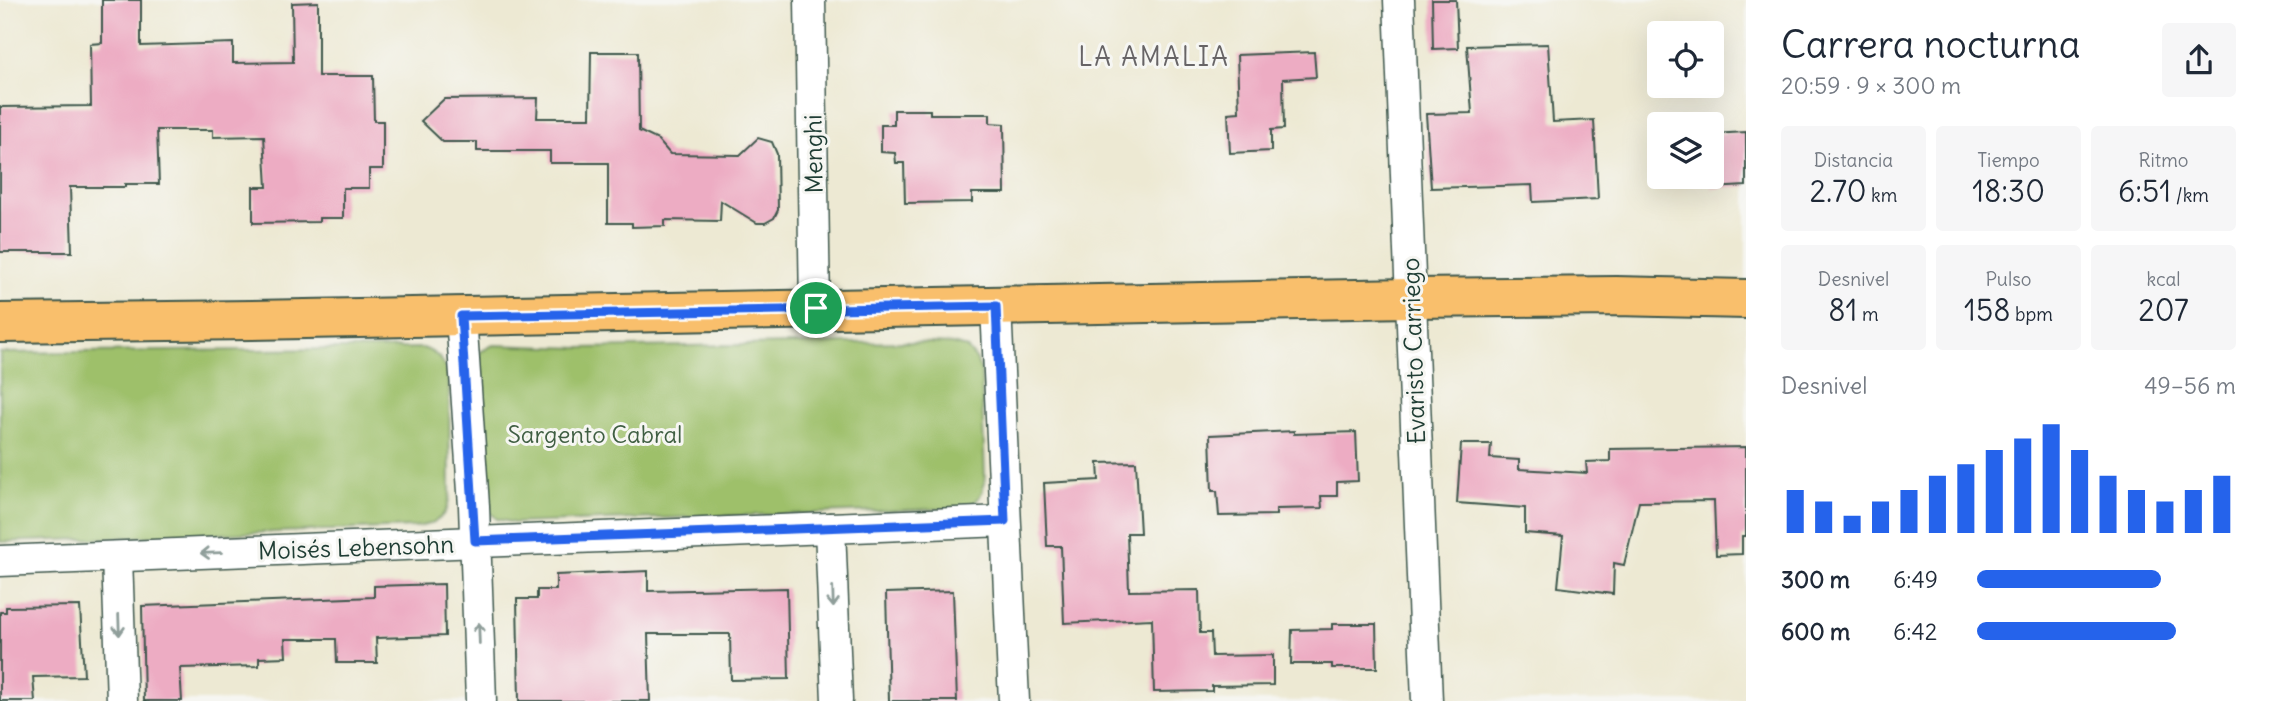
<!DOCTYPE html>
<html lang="es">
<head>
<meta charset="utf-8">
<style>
	body { margin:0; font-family:Delius,sans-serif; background:#f6f6f7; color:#1f2937; height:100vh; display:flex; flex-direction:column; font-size:26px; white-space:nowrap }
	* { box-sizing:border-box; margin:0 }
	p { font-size:23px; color:#747a83 }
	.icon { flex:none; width:38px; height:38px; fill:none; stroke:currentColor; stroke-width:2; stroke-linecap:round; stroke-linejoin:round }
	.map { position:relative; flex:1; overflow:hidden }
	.panel { display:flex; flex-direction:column; background:#fff; width:525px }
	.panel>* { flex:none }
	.buttons { position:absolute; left:1647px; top:21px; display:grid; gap:14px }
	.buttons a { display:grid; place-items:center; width:77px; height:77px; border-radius:7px; background:#fff; box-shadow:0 7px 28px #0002; font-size:35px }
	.pin { position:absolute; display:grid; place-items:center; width:60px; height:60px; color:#fff; margin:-30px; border:4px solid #fff; border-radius:50%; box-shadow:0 2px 7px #0007 }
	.round { display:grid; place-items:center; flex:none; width:74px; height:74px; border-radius:7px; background:#f6f6f7 }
	.head { display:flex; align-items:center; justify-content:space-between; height:119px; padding:0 35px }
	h1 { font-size:38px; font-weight:600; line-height:52px }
	.stats { display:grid; grid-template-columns:repeat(3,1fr); gap:10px; height:119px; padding:7px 35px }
	.stats div { display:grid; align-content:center; border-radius:7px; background:#f6f6f7; text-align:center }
	.stats b { font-size:30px; font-weight:600 }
	.stats small { font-size:19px; font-weight:400 }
	.stats p { font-size:19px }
	.chart { height:196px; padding:14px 35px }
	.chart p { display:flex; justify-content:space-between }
	.chart svg { width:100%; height:126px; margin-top:7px; stroke:#2563eb; stroke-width:6 }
	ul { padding:0 35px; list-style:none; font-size:23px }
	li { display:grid; grid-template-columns:112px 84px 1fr; align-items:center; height:52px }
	li i { height:18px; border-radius:9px; background:#2563eb }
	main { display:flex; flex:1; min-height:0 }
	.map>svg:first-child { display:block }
	.green { fill:#9ec06a; stroke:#5e7e4f; stroke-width:2 }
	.building { fill:#edacc3 }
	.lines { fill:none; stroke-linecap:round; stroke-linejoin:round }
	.minor-casing { stroke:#3e574c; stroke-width:33 }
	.primary-casing { stroke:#3e574c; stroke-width:42 }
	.minor { stroke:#fff; stroke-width:30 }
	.primary { stroke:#f9bf6c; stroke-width:38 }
	.oneway { stroke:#8f9e9a }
	.route-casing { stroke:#fff; stroke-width:14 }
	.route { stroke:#2563eb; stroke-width:9 }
	.labels { text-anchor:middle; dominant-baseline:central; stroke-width:6; stroke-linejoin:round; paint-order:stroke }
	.street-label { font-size:24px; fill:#1f3d34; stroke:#f6f6f2 }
	.park-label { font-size:24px; fill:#3f5e42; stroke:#f6f6f2 }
	.neighbourhood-label { font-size:26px; letter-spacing:2px; fill:#676466; stroke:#f6f6f2 }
</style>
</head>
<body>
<main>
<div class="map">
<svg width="1746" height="701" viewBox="0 0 1746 701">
	<rect width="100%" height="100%" fill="#f6f6f2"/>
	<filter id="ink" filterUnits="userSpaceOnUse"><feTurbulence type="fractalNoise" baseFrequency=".0143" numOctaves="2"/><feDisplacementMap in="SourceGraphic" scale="14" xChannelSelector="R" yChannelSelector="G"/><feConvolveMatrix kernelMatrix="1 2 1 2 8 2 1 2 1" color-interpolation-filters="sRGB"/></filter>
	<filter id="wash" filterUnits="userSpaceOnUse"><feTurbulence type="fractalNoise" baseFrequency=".00686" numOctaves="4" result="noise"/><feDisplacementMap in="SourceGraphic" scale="28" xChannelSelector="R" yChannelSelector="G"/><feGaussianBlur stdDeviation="1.57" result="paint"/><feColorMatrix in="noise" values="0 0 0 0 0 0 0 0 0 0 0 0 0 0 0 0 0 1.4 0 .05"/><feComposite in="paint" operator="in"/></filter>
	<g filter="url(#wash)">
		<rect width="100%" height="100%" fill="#ede9d3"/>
		<!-- green -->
		<g class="green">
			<path d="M906,342l46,2 15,4 9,11 5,11 4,107c-1,15 -6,25 -19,31l-452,15 -17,-4 -10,-9 -9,-151 2,-7 13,-7 87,3z"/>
			<path d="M423,348c17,6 23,15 26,33l1,113c-2,23 -14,31 -36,33l-414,15v-189z"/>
		</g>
		<g id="blocks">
			<!-- building -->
			<g class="building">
				<path d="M102,0h39v46l92,-3v20l60,-1 -1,-59 26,-1v74h55l1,45h9v48h-14v19h-26v30h-24v4l-66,1v-36h14l-3,-51 -51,1v-7h-56l2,54h-34v3h-55l2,65h-72v-145l91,-1 -1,-62 12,-1z"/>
				<path d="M1432,0h24l2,48 -25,1z"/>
				<path d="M1548,44l5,78 41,-2 4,79 -65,3 -1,-17 -101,3 -5,-74 46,-1 -5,-67z"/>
				<path d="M591,52h47l1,79 19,9 12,14 70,1 18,-17 14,4 5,12 1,56 -4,8 -9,5h-8l-36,-22 -1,20 -55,-1v6l-33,1v-4h-24v-60h-58v-12h-73v-9h-34l-22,-21 23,-22 94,-1 -1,20h53z"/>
				<path d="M1314,52l2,25 -33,2 1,50 -13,1v21l-41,2 -2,-40 11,-1 -2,-57z"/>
				<path d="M894,110h36v4h60v9l14,1 1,69h-33v9l-67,1 -1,-40h-8l-1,-10 -14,-1v-27h13z"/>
				<path d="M1746,132v54l-34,2v-54z"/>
				<path d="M1294,431v3l62,-2 2,49 -21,1v14h-16l1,12 -46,1v6l-57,1 -2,-25h-5l-2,-56z"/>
				<path d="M1461,444h30l-1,14 29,2v9l68,4 -1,-11 24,-1v-12l136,-2v89h-4v18l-26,1 -2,-54 -75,1 -15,63 -10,-2 -1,31 -55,-7 5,-51 -38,-3v-25l-68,-5z"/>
				<path d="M1136,462l4,71h-13l2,58 70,-1 1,43h11l1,23 61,-1v30l-61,1v5l-58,1 -2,-73 -88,4 -3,-77h-14l-3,-63 55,-3 -1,-17z"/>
				<path d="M648,571v20l139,-3 2,91 -58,1 -1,-46h-82l2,67h-131l-2,-102h20v-9h19v-15z"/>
				<path d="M444,584l1,52 -69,2 1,25h-40l-1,-24h-51l1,18 -27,1v8l-79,2 2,33h-38l-2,-95 232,-9v-11z"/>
				<path d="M953,591l4,110h-68l-3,-108z"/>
				<path d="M80,606l4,70 -51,1 2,24h-35v-89h6v-5z"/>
				<path d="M1332,624h44l1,44h-45v-4h-41l1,-34 40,-1z"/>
			</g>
		</g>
	</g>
	<g filter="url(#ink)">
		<use href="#blocks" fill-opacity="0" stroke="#3e574c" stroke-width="2"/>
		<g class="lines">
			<!-- minor casing -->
			<g class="minor-casing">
				<g id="minor">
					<path d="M810,0l5,308"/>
					<path d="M1399,0l28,701"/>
					<path d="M996,306l18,395"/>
					<path d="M461,316l13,190 7,195"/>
					<path d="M830,528l7,173"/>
					<path d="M117,557l5,144"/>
					<path d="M0,561l1005,-40"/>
				</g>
			</g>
			<!-- primary casing -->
			<g class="primary-casing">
				<path id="primary" d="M0,323l252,-3 1158,-22 206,-2 130,3"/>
			</g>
			<!-- minor -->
			<use href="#minor" class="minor"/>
			<!-- primary -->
			<use href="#primary" class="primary"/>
		</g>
		<!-- one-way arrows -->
		<defs><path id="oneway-shaft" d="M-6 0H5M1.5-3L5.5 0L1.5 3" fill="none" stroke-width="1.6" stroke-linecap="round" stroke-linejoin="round" transform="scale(1.75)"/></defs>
		<g class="oneway">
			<use href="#oneway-shaft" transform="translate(211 553) rotate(178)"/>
			<use href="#oneway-shaft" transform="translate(833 597) rotate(88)"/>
			<use href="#oneway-shaft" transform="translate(119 625) rotate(88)"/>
			<use href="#oneway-shaft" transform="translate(479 633) rotate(-92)"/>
		</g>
	</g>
	<g class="lines" filter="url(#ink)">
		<!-- route casing -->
		<g class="route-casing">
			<path id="route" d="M996,306l9,215 -530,20 -14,-225z"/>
		</g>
		<!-- route -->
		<use href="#route" class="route"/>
	</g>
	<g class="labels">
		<!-- street labels -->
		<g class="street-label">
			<text transform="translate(813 154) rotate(-91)">Menghi</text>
			<text transform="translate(1413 351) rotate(-92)">Evaristo Carriego</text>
			<text transform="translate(356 547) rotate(-2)">Moisés Lebensohn</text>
		</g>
		<!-- park labels -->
		<g class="park-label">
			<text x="595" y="434">Sargento Cabral</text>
		</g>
		<!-- neighbourhood labels -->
		<g class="neighbourhood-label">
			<text x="1154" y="56">LA AMALIA</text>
		</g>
	</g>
</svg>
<div class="buttons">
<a><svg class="icon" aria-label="locate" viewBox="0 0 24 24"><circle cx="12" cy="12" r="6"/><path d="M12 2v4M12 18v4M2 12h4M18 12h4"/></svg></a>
<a><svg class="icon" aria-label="layers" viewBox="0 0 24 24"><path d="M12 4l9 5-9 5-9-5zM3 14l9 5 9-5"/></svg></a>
</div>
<div class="pin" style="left:816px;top:308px;background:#1e9e55"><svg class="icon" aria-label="arrive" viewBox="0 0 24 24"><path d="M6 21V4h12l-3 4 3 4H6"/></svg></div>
</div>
<section class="panel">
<div class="head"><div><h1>Carrera nocturna</h1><p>20:59 · 9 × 300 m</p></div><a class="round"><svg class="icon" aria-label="share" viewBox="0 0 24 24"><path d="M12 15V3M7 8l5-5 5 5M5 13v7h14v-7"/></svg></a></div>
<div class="stats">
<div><p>Distancia</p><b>2.70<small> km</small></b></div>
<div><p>Tiempo</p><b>18:30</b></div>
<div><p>Ritmo</p><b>6:51<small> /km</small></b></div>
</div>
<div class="stats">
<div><p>Desnivel</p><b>81<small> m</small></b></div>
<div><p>Pulso</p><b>158<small> bpm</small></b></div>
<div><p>kcal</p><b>207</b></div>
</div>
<div class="chart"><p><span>Desnivel</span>49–56 m</p>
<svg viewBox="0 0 160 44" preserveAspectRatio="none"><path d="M5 44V29M15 44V33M25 44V38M35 44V33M45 44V29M55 44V24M65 44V20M75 44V15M85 44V11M95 44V6M105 44V15M115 44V24M125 44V29M135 44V33M145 44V29M155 44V24"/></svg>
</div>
<ul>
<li><b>300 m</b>6:49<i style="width:71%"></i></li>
<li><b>600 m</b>6:42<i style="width:77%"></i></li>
</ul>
</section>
</main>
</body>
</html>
